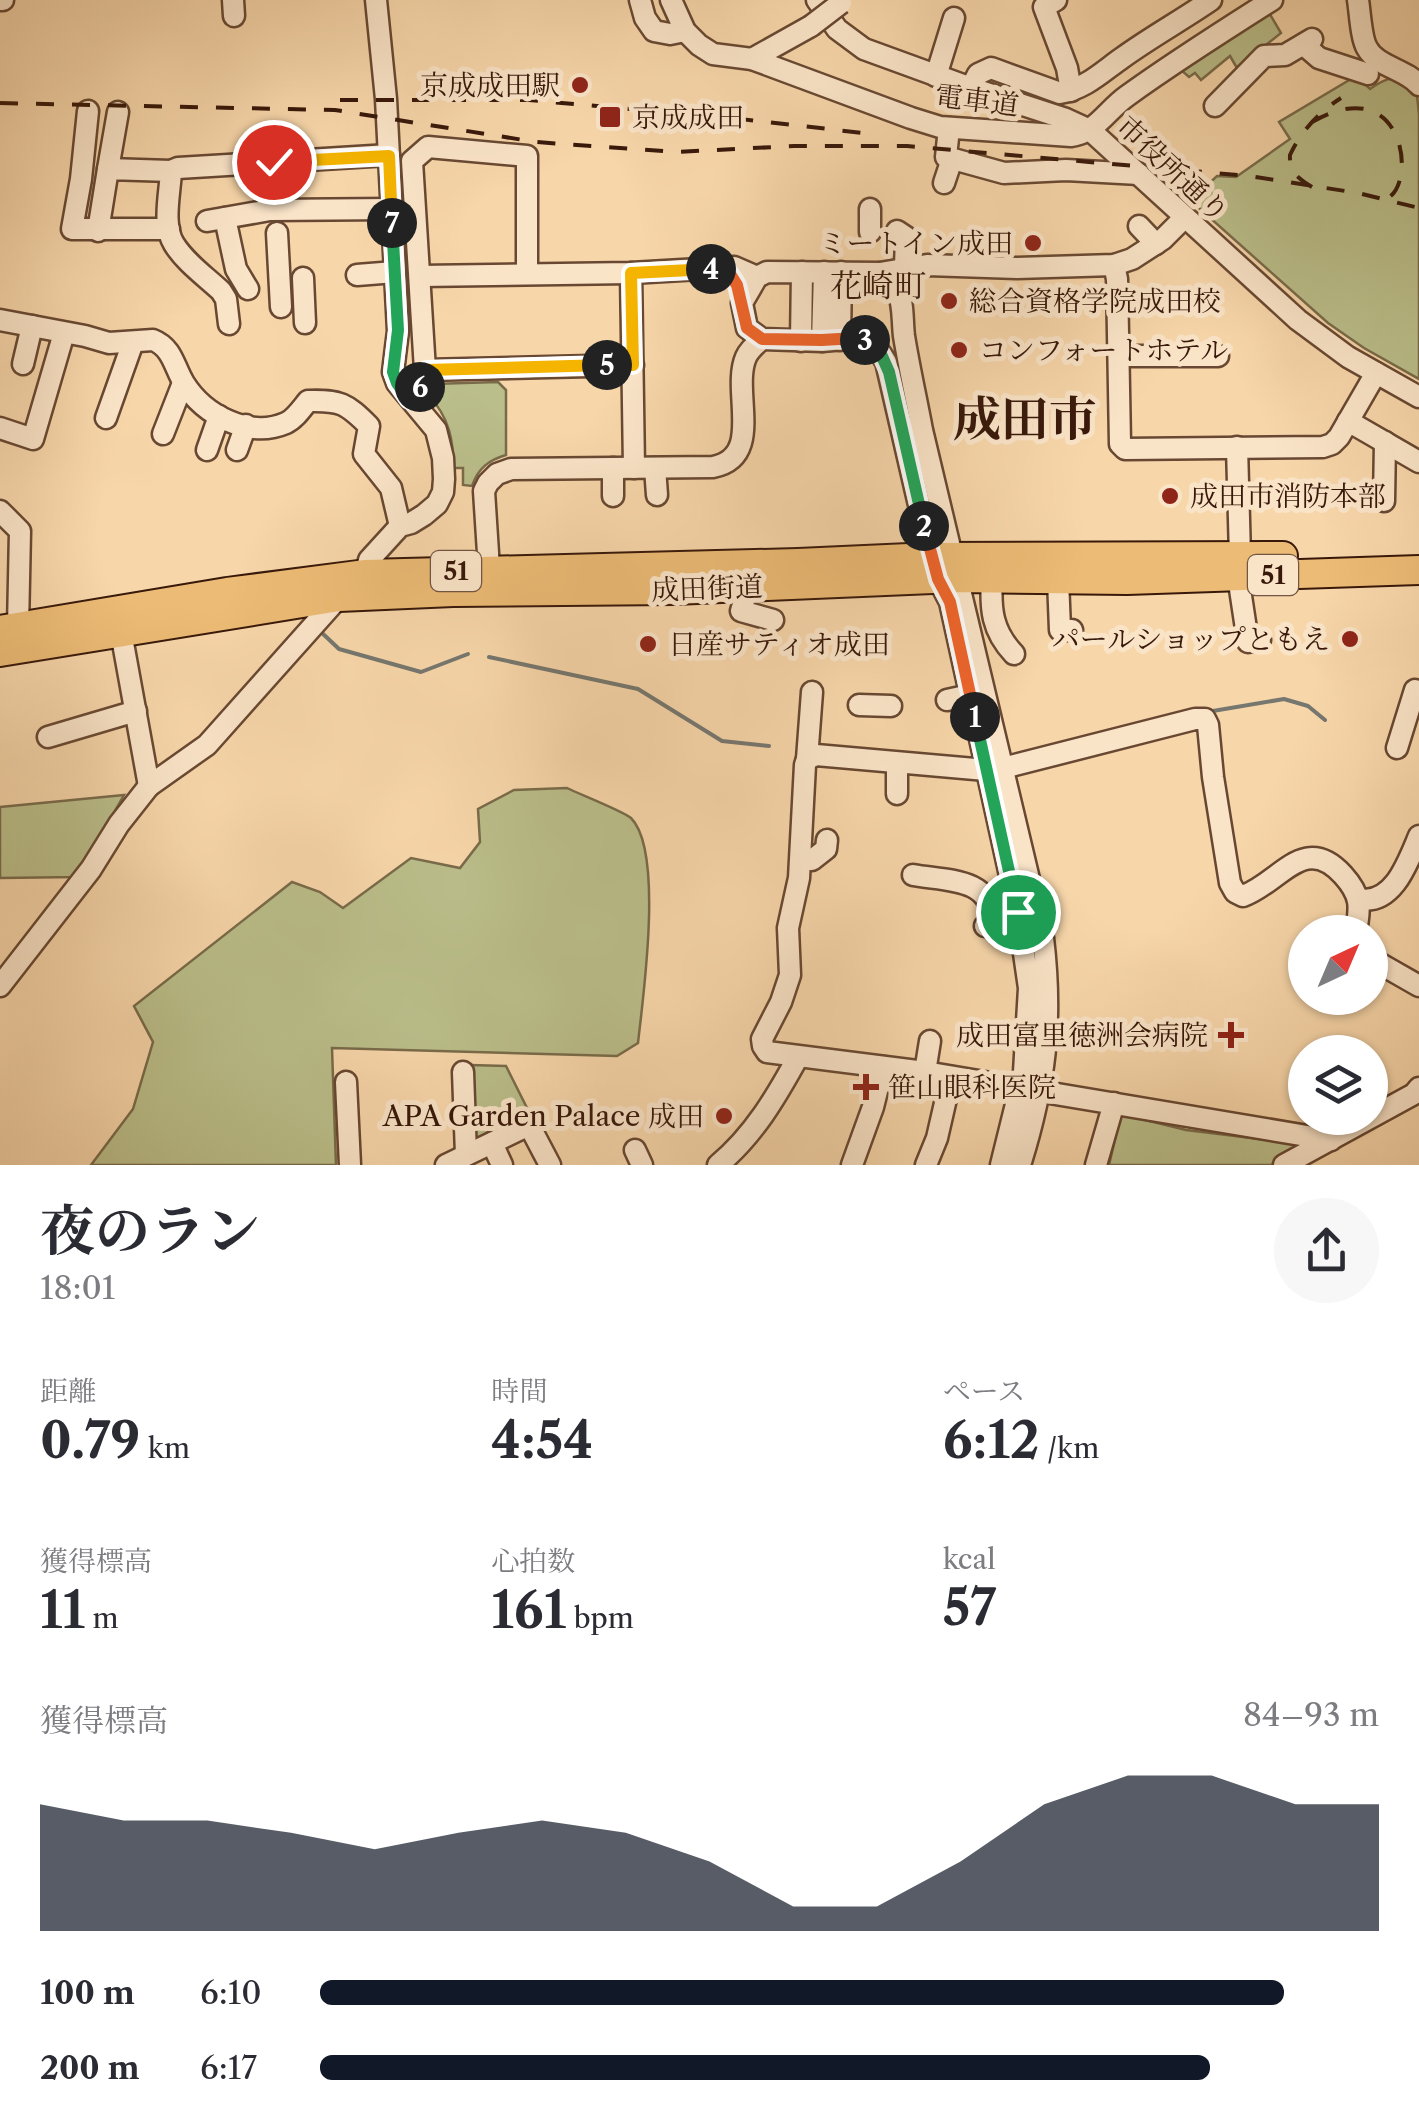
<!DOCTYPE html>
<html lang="ja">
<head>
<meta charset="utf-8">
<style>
	body { margin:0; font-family:"Libre Caslon Text","Noto Serif JP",serif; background:#f7f7f7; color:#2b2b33; height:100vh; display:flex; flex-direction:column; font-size:38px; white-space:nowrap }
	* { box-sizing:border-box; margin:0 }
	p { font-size:32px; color:#7c7c81 }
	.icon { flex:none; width:55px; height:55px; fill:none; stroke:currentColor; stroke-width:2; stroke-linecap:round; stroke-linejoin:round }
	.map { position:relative; height:1165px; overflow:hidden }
	.details { display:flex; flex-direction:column; background:#fff; flex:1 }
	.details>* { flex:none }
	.needle { width:65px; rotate:44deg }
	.tools { position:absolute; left:1288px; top:915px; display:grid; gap:20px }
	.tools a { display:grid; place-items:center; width:100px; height:100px; border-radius:50%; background:#fff; box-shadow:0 2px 8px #0004; font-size:50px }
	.pin { position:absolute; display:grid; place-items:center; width:85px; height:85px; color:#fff; margin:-42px; border:5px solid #fff; border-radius:50%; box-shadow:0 2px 10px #0007 }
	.km { position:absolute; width:50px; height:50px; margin:-25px; border-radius:50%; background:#222; color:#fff; font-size:28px; line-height:50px; text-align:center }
	.round { display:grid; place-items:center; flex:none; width:105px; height:105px; border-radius:52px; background:#f7f7f7 }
	.head { display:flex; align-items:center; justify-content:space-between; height:170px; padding:0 40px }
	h1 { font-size:55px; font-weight:700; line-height:75px }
	.figures { display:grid; grid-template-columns:repeat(3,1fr); gap:15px; height:170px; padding:10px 40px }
	.figures div { display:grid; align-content:center }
	.figures b { font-size:50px; font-weight:700 }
	.figures small { font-size:28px; font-weight:400 }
	.figures p { font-size:28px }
	.chart { height:280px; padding:20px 40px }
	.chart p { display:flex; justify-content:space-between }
	.chart svg { width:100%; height:180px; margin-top:10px; fill:#111827; opacity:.7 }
	ul { padding:0 40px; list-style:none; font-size:32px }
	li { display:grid; grid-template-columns:160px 120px 1fr; align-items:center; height:75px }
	li i { height:25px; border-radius:12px; background:#111827 }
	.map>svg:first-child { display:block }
	.green { fill:#babe8a; stroke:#796b4a; stroke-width:2.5 }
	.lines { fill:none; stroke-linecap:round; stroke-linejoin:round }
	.stream { stroke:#76776f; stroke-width:4 }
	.minor-casing { stroke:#684832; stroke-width:25 }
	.highway-casing { stroke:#38180a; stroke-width:32 }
	.minor { stroke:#fae4c8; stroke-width:20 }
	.highway { stroke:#ecbb75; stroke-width:28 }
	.rail { stroke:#38180a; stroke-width:4; stroke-dasharray:18 18; stroke-linecap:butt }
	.minor-bridge-casing { stroke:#684832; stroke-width:25; stroke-linecap:butt }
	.minor-bridge { stroke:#fae4c8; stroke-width:20 }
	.split-1-casing { stroke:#fff; stroke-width:20 }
	.split-2-casing { stroke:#fff; stroke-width:20 }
	.split-3-casing { stroke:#fff; stroke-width:20 }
	.split-4-casing { stroke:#fff; stroke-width:20 }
	.split-5-casing { stroke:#fff; stroke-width:20 }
	.split-6-casing { stroke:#fff; stroke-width:20 }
	.split-7-casing { stroke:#fff; stroke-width:20 }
	.split-8-casing { stroke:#fff; stroke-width:20 }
	.split-1 { stroke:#22a559; stroke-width:12 }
	.split-2 { stroke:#f0652b; stroke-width:12 }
	.split-3 { stroke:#22a559; stroke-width:12 }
	.split-4 { stroke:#f0652b; stroke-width:12 }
	.split-5 { stroke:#f5b400; stroke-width:12 }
	.split-6 { stroke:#f5b400; stroke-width:12 }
	.split-7 { stroke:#22a559; stroke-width:12 }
	.split-8 { stroke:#f5b400; stroke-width:12 }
	.poi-dot { fill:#8f2418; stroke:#fae4c8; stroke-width:4 }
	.labels { text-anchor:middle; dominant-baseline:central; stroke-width:10; stroke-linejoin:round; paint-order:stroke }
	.shield { fill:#fae4c8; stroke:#725543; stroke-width:2.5 }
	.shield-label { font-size:25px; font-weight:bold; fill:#38180a }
	.poi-label { font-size:28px; fill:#38180a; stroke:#fae4c8; text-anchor:start }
	.street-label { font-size:28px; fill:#38180a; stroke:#fae4c8 }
	.quarter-label { font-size:32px; fill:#38180a; stroke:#fae4c8 }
	.town-label { font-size:48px; font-weight:bold; fill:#38180a; stroke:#fae4c8 }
</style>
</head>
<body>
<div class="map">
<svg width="1419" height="1165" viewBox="0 0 1419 1165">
	<rect width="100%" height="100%" fill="#f7d6aa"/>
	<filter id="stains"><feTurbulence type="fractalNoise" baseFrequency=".002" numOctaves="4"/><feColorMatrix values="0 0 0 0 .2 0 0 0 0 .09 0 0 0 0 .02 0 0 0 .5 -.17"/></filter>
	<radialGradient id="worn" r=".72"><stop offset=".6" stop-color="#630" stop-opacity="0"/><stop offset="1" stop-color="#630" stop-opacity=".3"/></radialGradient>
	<!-- green -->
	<g class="green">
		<path d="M1268,11l13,22 -44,35 -7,-12 -29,24 -6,-7 -6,4 -8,-7z"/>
		<path d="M1356,76l14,13c18,-13 26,-14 46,-3l3,28v265l-55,-31 -36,-25 -147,-131 21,-2 15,-14 19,1 54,-38 -11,-17z"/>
		<path d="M498,382l8,8v65c-17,5 -28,13 -34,31l-9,-1v-17h-10c1,-27 -4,-51 -24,-72l2,-12z"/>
		<path d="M567,788c12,6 56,23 64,30 33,33 12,179 7,225l-21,13 -285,-8 4,117h-245l42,-56 20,-67 -19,-36 158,-124 28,10 23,16 68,-50 49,10 20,-26 -2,-33 36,-19z"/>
		<path d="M124,795l-47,82 -77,1v-71z"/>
		<path d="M470,1065l36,1 24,48 -58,28z"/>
		<path d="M1121,1114l65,16 124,15 -39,20h-162z"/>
	</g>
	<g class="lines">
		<!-- stream -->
		<g class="stream">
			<path d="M321,632l18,17 82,23 47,-18"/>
			<path d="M489,657l149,32 84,52 47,5"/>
			<path d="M1207,712l77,-13 24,7 17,14"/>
		</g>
		<!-- minor casing -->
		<g class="minor-casing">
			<g id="minor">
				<path d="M0,0h3"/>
				<path d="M233,0l1,16"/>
				<path d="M640,0l5,18 9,13 16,3 15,-3"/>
				<path d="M671,0l14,31 14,14 14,9 39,5 159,59 29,9 131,9c25,-3 36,-26 56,-40 47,-34 96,-65 145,-96"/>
				<path d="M817,0l20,29 27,20 107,39 95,31 24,11 208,190 50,37 71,40"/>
				<path d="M1056,0l-12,7 23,61 4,23"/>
				<path d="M1358,0c2,12 3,38 9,48 10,19 39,21 52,37"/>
				<path d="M1304,45l15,13 49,16"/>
				<path d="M752,59l59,-33"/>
				<path d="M936,76l18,-58"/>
				<path d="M971,88l7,-14 13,-6 69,25c25,-4 42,-21 62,-35 29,-21 60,-38 89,-58"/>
				<path d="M1215,106l49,-50 21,-1 27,-16"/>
				<path d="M88,111l-7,68 -9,50h97"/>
				<path d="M949,128l-3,29 58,16 62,-3 73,4"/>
				<path d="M108,169l10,-57"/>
				<path d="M171,171c-1,22 -9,54 3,73 11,18 32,33 47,47l5,8 3,25"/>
				<path d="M944,183l8,-24"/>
				<path d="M870,209v23"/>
				<path d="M225,218l11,51 12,20"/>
				<path d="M207,221l63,-11 122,-1"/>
				<path d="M1139,226l17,18"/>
				<path d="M98,231l10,-62 63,2 7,-3 211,-13"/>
				<path d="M897,231l9,6 -1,30"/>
				<path d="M277,233l4,74"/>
				<path d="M1114,265l3,14 3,165 5,5 198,-2 9,-3 7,-7 37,-64"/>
				<path d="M527,273v-117l-99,-9 -16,14 13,209 208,-5"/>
				<path d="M631,273l3,195"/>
				<path d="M880,273l47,-8 90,3 97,-3 18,-6 31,-20 22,-22"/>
				<path d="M357,275l38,-3"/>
				<path d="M420,276l211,-3 103,-6 23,10"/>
				<path d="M303,278l2,45"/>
				<path d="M0,320l85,16 24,7 44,-3c20,8 21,27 31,43 20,32 65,56 102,40 9,-4 16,-15 22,-22 32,-1 38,2 61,25l-5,28 27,34 9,38"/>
				<path d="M840,340l1,-68"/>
				<path d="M801,341l1,-69"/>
				<path d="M822,341l2,-69"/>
				<path d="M1119,356h99"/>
				<path d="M23,364l9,-38"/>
				<path d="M106,418l27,-76"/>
				<path d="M1348,421l71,41"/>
				<path d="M0,428l33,11 31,-106"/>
				<path d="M163,434l20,-51"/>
				<path d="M1237,447l3,109"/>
				<path d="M207,450l12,-34"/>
				<path d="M237,450l9,-25"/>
				<path d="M613,468v28"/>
				<path d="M655,468l2,27"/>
				<path d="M1384,501l1,-59"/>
				<path d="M0,511l20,20 -2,96"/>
				<path d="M366,574l3,-14 31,-34 11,-3 13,-8 13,-11 6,-12 1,-13 -1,-21 -7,-28 -39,-47 -4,-11 5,-41 -12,-232 -10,-99"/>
				<path d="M1238,576l10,66 12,-2"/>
				<path d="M992,578c-2,31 0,53 22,76"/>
				<path d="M1058,579l2,51h12"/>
				<path d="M490,584l-6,-93 4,-8 9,-9 14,-5 202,-2c52,-10 18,-76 33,-110 3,-7 10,-13 16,-18"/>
				<path d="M748,587l-7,24 32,9"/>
				<path d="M119,621l30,165 58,-41 132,-148"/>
				<path d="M947,700l23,-5"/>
				<path d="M859,705l32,1"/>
				<path d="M48,737l88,-26"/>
				<path d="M1397,748l18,-58"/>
				<path d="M807,759l5,-67"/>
				<path d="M897,794v-31"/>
				<path d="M801,860h11l14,-11 1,-9"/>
				<path d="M913,875c33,6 78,2 80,45l-8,6"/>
				<path d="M1359,899c34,7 49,-37 60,-63"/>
				<path d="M1370,958l49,28"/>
				<path d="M0,986l91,-117 28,-45 30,-38"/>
				<path d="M463,1072l3,83"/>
				<path d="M925,1072l5,-31"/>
				<path d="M346,1082l4,83"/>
				<path d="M1331,1140l-406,-68 -158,-20 -4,-6 -1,-7 19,-37 9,-27 -2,-47 11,-50 6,-113 2,-6 9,-4 170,15 17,-2 192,-49h10l3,6 5,52 17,106 5,9 8,4c37,-13 61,-64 100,-21 19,21 17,32 13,57"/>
				<path d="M492,1143l10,22"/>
				<path d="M635,1150l7,15"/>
				<path d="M446,1165l83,-40 21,40"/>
				<path d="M718,1165c36,-30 58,-68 80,-108"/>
				<path d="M852,1165l21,-58 10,-40"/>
				<path d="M926,1165l11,-27 14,-61"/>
				<path d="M1001,1165l23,-93 5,-84 -11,-76 -68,-310 -12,-23 -7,-22 -45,-195 -5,-8 -13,-13 -12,-3 -34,3 -60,-2 -15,-11 -5,-25 15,-26 10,-5 113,1c8,4 13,7 17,16 7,15 5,30 7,47 5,31 12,62 18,94l121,508c10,83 2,148 -23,227"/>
				<path d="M1096,1165l18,-62"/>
				<path d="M1284,1165l130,-71 5,-6"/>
			</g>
		</g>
		<!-- highway casing -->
		<g class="highway-casing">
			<g id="highway">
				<path d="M0,630l227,-38 139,-18 432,-11 133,-6 352,-1"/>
				<path d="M0,652l339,-55 114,-5 221,-2 282,-12 171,2 292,-10"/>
			</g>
		</g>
		<!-- minor -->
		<use href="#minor" class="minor"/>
		<!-- highway -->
		<use href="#highway" class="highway"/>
		<!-- rail -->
		<g class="rail">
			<path d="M340,100h189l203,18 131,15"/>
			<path d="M0,103l335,7 201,32 140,10 118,-6h113l342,30 109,17 61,15"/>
			<path d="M1312,122c98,-56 107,76 69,78"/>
			<path d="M1312,187c-13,-8 -23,-15 -22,-32 11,-24 29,-43 51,-57"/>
		</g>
		<!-- minor-bridge casing -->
		<g class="minor-bridge-casing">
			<path id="minor-bridge" d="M811,26l30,-23"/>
		</g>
		<!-- minor-bridge -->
		<use href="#minor-bridge" class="minor-bridge"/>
	</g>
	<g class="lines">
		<!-- split-1 casing -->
		<g class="split-1-casing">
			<path id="split-1" d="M975,717l43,195"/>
		</g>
		<!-- split-2 casing -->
		<g class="split-2-casing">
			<path id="split-2" d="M924,526l14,53 12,23 25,115"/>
		</g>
		<!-- split-3 casing -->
		<g class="split-3-casing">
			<path id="split-3" d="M865,340l16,14 8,18 35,154"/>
		</g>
		<!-- split-4 casing -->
		<g class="split-4-casing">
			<path id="split-4" d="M711,269l19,5 7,11 10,43 15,11 60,1 34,-2 9,2"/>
		</g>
		<!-- split-5 casing -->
		<g class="split-5-casing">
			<path id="split-5" d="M607,365h26l-2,-92 80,-4"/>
		</g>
		<!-- split-6 casing -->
		<g class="split-6-casing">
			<path id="split-6" d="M420,387l4,-5 2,-12 181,-5"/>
		</g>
		<!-- split-7 casing -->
		<g class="split-7-casing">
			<path id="split-7" d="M392,223l6,107 -5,42 4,11 12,17 11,-13"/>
		</g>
		<!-- split-8 casing -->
		<g class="split-8-casing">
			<path id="split-8" d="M274,162l115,-6 3,67"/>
		</g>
		<!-- split-1 -->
		<use href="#split-1" class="split-1"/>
		<!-- split-2 -->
		<use href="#split-2" class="split-2"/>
		<!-- split-3 -->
		<use href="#split-3" class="split-3"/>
		<!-- split-4 -->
		<use href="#split-4" class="split-4"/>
		<!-- split-5 -->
		<use href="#split-5" class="split-5"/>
		<!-- split-6 -->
		<use href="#split-6" class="split-6"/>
		<!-- split-7 -->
		<use href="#split-7" class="split-7"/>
		<!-- split-8 -->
		<use href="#split-8" class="split-8"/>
	</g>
	<!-- markers -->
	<g class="poi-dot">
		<circle cx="580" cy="85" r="10"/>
		<rect x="598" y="105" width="24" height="24" rx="5"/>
		<circle cx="1033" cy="243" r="10"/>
		<circle cx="949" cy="301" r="10"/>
		<circle cx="959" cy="350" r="10"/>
		<circle cx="1170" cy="496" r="10"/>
		<circle cx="1350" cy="639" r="10"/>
		<circle cx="648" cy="644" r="10"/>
		<path d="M1226 1020h10v10h10v10h-10v10h-10v-10h-10v-10h10z"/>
		<path d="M861 1072h10v10h10v10h-10v10h-10v-10h-10v-10h10z"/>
		<circle cx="724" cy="1116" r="10"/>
	</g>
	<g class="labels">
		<!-- shield labels -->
		<g class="shield">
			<rect x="431" y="551" width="50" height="40" rx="8"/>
			<rect x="1248" y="555" width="50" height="40" rx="8"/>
		</g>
		<g class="shield-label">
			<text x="456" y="571">51</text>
			<text x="1273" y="575">51</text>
		</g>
		<!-- poi labels -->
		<g class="poi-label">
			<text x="560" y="85" text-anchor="end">京成成田駅</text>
			<text x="632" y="117">京成成田</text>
			<text x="1013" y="243" text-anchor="end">ミートイン成田</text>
			<text x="969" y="301">総合資格学院成田校</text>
			<text x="979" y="350">コンフォートホテル</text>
			<text x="1190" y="496">成田市消防本部</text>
			<text x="1330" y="639" text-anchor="end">パールショップともえ</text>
			<text x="668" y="644">日産サティオ成田</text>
			<text x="1208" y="1035" text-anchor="end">成田富里徳洲会病院</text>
			<text x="888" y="1087">笹山眼科医院</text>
			<text x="704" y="1116" text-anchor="end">APA Garden Palace 成田</text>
		</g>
		<!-- street labels -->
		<g class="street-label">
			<text transform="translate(977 100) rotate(7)">電車道</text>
			<text transform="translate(1173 169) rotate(43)">市役所通り</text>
			<text transform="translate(707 588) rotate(-2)">成田街道</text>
		</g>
		<!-- quarter labels -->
		<g class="quarter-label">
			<text x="878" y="285">花崎町</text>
		</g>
		<!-- town labels -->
		<g class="town-label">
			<text x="1025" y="418">成田市</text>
		</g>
	</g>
	<rect width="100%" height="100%" filter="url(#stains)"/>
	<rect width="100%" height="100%" fill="url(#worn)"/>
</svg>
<div class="tools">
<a><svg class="needle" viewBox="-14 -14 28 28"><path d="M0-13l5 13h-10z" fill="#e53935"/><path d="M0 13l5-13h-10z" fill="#7c7c81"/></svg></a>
<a><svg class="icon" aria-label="layers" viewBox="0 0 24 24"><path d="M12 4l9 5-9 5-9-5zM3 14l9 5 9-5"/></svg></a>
</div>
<div class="pin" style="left:1018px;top:912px;background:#1e9e55"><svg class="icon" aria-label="arrive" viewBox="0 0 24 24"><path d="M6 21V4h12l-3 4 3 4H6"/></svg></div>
<div class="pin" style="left:274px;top:162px;background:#d93025"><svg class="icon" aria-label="check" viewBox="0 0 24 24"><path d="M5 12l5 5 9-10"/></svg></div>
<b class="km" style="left:975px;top:717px">1</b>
<b class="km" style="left:924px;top:526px">2</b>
<b class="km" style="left:865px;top:340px">3</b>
<b class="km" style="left:711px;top:269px">4</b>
<b class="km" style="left:607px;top:365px">5</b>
<b class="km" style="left:420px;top:387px">6</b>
<b class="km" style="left:392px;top:223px">7</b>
</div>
<section class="details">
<div class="head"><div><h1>夜のラン</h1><p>18:01</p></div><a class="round"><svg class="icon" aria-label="share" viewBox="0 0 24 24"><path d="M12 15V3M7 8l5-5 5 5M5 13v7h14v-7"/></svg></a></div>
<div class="figures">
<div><p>距離</p><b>0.79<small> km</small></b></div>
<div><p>時間</p><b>4:54</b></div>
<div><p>ペース</p><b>6:12<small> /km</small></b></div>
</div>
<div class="figures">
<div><p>獲得標高</p><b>11<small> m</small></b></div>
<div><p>心拍数</p><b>161<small> bpm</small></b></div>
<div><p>kcal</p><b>57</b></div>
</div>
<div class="chart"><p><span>獲得標高</span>84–93 m</p>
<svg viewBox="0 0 160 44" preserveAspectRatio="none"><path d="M0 44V13L10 17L20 17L30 20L40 24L50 20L60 17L70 20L80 27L90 38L100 38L110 27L120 13L130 6L140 6L150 13L160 13V44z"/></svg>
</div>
<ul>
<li><b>100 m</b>6:10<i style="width:91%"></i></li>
<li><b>200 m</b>6:17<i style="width:84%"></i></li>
</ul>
</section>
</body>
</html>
